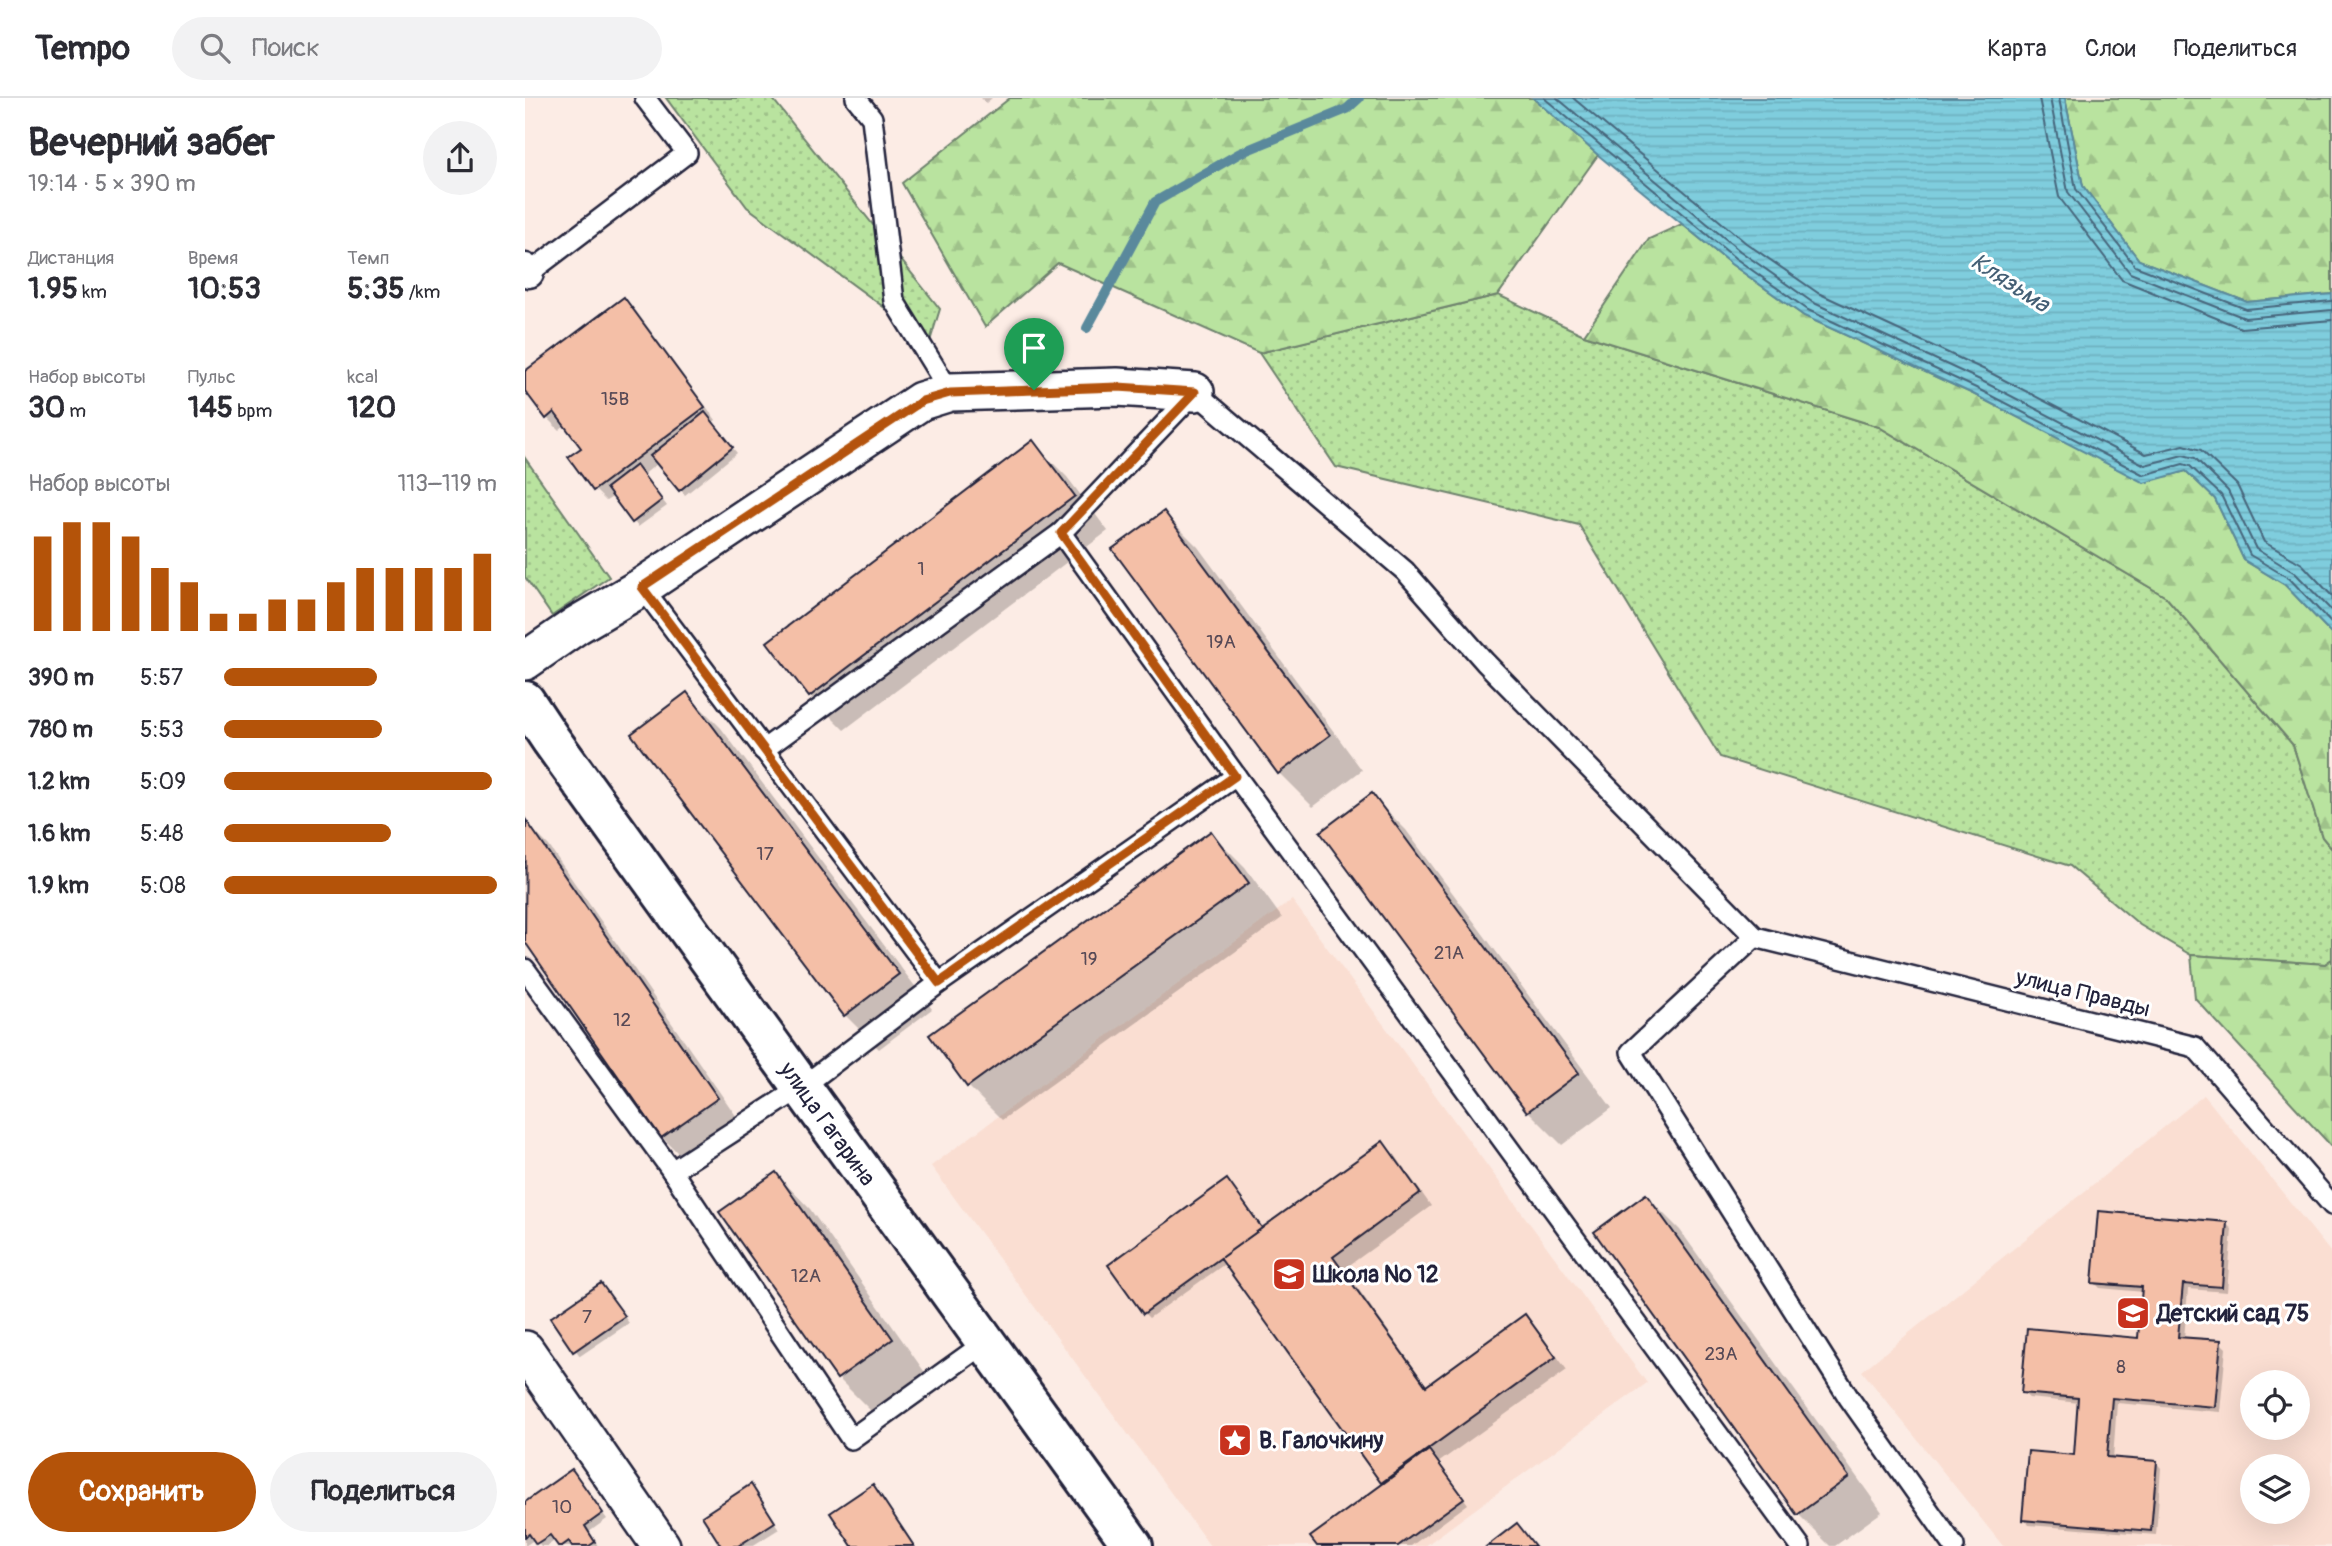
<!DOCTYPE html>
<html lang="ru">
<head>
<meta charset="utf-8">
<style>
	body { margin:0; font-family:Pangolin,sans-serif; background:#f2f2f3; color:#2b2b33; height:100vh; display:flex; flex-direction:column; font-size:26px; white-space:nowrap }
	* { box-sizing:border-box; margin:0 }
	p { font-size:23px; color:#7c7c81 }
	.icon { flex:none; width:38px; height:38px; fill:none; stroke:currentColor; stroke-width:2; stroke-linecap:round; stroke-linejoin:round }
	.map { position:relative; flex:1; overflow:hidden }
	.details { display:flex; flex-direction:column; background:#fff; width:525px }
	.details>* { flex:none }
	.controls { position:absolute; left:1715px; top:1272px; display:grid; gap:14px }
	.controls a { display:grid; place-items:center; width:70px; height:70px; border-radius:50%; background:#fff; box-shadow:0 7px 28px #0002; font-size:35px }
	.pin { position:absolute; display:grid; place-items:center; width:60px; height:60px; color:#fff; margin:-72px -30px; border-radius:50% 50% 50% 0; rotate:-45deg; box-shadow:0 0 7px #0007 }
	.pin .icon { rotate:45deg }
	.round { display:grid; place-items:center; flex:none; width:74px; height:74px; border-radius:37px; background:#f2f2f3 }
	.head { display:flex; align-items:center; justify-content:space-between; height:119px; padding:0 28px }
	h1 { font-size:38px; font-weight:700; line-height:52px }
	.stats { display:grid; grid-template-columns:repeat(3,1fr); gap:10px; height:119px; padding:7px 28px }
	.stats div { display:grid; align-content:center }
	.stats b { font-size:30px; font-weight:700 }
	.stats small { font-size:19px; font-weight:400 }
	.stats p { font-size:19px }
	.chart { height:196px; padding:14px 28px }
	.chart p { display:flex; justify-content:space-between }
	.chart svg { width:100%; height:126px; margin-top:7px; stroke:#b45309; stroke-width:6 }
	.button { display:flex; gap:14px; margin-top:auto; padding:14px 28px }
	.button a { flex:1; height:80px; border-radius:42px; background:#b45309; color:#fff; font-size:28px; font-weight:700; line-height:80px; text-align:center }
	.button a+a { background:#f2f2f3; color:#2b2b33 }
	ul { padding:0 28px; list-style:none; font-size:23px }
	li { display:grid; grid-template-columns:112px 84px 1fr; align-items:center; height:52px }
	li i { height:18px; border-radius:9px; background:#b45309 }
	header { display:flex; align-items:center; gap:42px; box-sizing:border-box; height:98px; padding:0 35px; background:#fff; border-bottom:2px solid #e1e1e2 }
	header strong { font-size:33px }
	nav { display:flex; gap:38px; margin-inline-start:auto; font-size:24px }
	.search { width:490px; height:63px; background:#f2f2f3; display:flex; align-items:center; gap:18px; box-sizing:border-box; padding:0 24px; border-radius:38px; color:#7c7c81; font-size:26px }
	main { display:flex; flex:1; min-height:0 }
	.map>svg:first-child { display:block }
	.built { fill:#faded2; fill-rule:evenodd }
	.grass { fill:url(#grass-dots); stroke:#6e826d; stroke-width:2 }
	.forest { fill:url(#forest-firs); stroke:#6e826d; stroke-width:2 }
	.water { fill:url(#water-rules); stroke:#5a899c; stroke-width:2 }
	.shadow { fill:#0003 }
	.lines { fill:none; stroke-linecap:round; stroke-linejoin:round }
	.shore { stroke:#47667c; stroke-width:2 }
	.stream { stroke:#5a899c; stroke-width:10 }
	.building { fill:#f4bfa7; stroke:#22223b; stroke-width:2 }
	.service-casing { stroke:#22223b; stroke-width:24 }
	.pedestrian-casing { stroke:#22223b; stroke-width:33 }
	.minor-casing { stroke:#22223b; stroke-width:42 }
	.secondary-casing { stroke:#22223b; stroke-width:44 }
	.service { stroke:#fff; stroke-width:19 }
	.pedestrian { stroke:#fff; stroke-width:28 }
	.minor { stroke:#fff; stroke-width:37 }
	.secondary { stroke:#fff; stroke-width:38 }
	.route-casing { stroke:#fff; stroke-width:14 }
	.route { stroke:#b45309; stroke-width:9 }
	.labels { text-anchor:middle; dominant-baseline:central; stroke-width:6; stroke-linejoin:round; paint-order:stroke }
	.number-label { font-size:19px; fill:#564956 }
	.street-label { font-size:23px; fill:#22223b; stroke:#fff }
	.poi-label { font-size:23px; font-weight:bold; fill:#22223b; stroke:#fff; text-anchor:start }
	.water-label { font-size:24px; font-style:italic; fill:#435e74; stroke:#fff }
</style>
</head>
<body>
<header>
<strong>Tempo</strong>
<div class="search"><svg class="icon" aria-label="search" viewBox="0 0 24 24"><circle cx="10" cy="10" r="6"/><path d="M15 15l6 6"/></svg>Поиск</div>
<nav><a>Карта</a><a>Слои</a><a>Поделиться</a></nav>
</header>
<main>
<section class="details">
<div class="head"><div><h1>Вечерний забег</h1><p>19:14 · 5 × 390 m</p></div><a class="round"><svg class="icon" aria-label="share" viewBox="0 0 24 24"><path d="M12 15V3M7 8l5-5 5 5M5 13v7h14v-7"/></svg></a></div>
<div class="stats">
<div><p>Дистанция</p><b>1.95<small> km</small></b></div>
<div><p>Время</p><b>10:53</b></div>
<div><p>Темп</p><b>5:35<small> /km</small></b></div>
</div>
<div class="stats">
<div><p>Набор высоты</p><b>30<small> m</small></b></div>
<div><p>Пульс</p><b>145<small> bpm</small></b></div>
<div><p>kcal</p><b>120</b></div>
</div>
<div class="chart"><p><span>Набор высоты</span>113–119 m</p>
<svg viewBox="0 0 160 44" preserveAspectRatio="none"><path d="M5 44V11M15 44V6M25 44V6M35 44V11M45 44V22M55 44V27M65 44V38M75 44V38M85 44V33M95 44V33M105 44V27M115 44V22M125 44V22M135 44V22M145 44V22M155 44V17"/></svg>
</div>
<ul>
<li><b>390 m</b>5:57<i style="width:56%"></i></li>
<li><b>780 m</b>5:53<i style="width:58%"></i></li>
<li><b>1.2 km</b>5:09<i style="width:98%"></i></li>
<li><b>1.6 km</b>5:48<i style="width:61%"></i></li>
<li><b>1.9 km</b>5:08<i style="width:100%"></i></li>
</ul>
<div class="button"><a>Сохранить</a><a>Поделиться</a></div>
</section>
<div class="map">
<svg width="1807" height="1448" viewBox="0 0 1807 1448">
	<defs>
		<pattern id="grass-dots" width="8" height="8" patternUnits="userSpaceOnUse" patternTransform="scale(1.75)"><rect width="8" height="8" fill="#b9e39f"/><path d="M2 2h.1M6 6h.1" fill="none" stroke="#9fc28a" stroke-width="1.8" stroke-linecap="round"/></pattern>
		<pattern id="forest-firs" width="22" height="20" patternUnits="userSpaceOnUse" patternTransform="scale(1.75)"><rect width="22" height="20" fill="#b9e39f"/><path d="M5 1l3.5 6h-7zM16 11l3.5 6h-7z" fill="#9fc28a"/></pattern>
		<pattern id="water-rules" width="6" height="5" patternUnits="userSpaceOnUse" patternTransform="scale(1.75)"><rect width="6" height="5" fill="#7fcddd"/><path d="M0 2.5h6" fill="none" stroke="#6db0bf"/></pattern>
	</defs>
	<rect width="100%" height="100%" fill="#fcece5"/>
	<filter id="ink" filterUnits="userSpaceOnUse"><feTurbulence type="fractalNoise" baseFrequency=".0143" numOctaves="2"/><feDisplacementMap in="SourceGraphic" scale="14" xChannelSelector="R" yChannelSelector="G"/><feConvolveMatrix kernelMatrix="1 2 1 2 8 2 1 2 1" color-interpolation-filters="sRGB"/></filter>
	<g filter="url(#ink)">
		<!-- built -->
		<g class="built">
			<path d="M767,802l355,483 -222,163h-215l-279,-380z"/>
			<path d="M1679,997l128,159v292h-329l-141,-175zM1727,1284h46v46h-46zM1727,1368h46v46h-46z"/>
		</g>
		<!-- grass -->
		<g class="grass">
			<path d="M141,0h106l168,211 -10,32 -183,-134z"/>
			<path d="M973,197l86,40 295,92 287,170 127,148 29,92 10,12v110l-7,5 -134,-9 -51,-30 -70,-59 -350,-109 -141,-232 -243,-58 -77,-114z"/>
			<path d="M0,360l84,119 -57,39 -27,-39z"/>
		</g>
		<!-- forest -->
		<g class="forest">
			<path d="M485,0h523l65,57 -100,140 -239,58 -201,-90 -73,64 -83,-144z"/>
			<path d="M1540,0h267v196l-85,8 -108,-42 -56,-74z"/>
			<path d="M1157,126l49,40 73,52 169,78 171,88 42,-11 29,28 29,61 41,25 47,49v215l-10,-12 -29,-92 -127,-148 -287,-170 -295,-92 65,-96z"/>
			<path d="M1666,857l134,9 7,-5v188l-137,-149z"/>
		</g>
		<!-- water -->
		<path class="water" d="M1008,0h532l18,88 56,74 108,42 85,-8v340l-47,-49 -41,-25 -29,-61 -29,-28 -42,12 -171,-89 -169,-78 -73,-52 -133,-109z"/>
		<!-- shadow -->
		<g class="shadow">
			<path d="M456,0h11l-6,5z"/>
			<path d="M99,201l12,12 80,109 -4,3 25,30 -52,42 -27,-32 -15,12 24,31 -29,21 -24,-31 -8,5 -12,-12 -11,-41 -17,-24 -7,6 -12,-12 -22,-30v-15z"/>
			<path d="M508,345l34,34 41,54 -264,199 -34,-34 -41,-54z"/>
			<path d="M639,415l34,34 164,223 -49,37 -34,-34z"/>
			<path d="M162,596l34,34 211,281 -53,40 -34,-34 -212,-281z"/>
			<path d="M847,698l34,34 206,278 -50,37 -34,-34z"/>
			<path d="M0,724l24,24 192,277 -55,38 -24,-24 -137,-198z"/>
			<path d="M686,735l34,34 37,51 -280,202 -34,-34z"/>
			<path d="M857,1045l13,12 36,51 -87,63 84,118 97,-70 12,12 30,41 -129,93 30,41 -57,42h-92l66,-61 -159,-222 -77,55 -5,-5 88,-126 31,42z"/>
			<path d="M251,1076l34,35 116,165 -54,38 -34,-34z"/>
			<path d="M1121,1098l34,34 202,282 -47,34h-5l-32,-32z"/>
			<path d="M1701,1126l6,5 -5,63 -39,-3 -4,50 36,3 6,6 -6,64 -103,-9 -4,56 43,3 5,6 -5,67 -127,-10 -5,-6 51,-62 5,-54 -51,-5 -6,-5 117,-53 4,-48 -44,-4 -6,-6z"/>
			<path d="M76,1187l28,38 -49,33 -27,-38z"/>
			<path d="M47,1373l35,48 -18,13 9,14h-38l-4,-6 -9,6h-6l-6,-7 -10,7v-42z"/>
			<path d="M226,1388l28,43 -27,17h-29z"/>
		</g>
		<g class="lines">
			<!-- shore -->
			<g class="shore">
				<path d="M1019,0l191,160 73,52 168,78 168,87 39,-11 7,2 31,29 29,60 40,24 42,45"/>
				<path d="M1032,0l183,153 72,51 168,78 165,85 38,-10 12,3 33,33 28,58 39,24 37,38"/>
				<path d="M1048,0l173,145 72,50 167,77 161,84 38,-9 17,5 36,35 27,57 38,22 30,32"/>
				<path d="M1514,0l20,99 63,83 119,48 91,-8"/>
				<path d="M1525,0l18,94 62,81 115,45 87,-8"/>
				<path d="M1534,0l17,91 59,77 111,43 86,-8"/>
			</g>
			<!-- stream -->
			<path class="stream" d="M562,230l68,-126 85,-49 107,-44 12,-11"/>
		</g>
		<!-- building -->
		<g class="building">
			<path d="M99,199l81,110 -112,84 -25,-34 13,-9 -27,-36 -8,7 -21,-28v-20z"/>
			<path d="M180,314l28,35 -54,44 -29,-35z"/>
			<path d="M508,342l42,56 -266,201 -42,-55z"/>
			<path d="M111,367l26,35 -30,23 -26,-35z"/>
			<path d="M639,413l166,224 -52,39 -166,-225z"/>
			<path d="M162,594l212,282 -55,42 -213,-282z"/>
			<path d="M847,695l207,280 -52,39 -207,-280z"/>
			<path d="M1,722l192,278 -57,40 -136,-196z"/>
			<path d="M686,733l38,52 -282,204 -38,-52z"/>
			<path d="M858,1043l37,52 -87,64 93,129 99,-72 31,43 -175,126 -161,-225z"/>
			<path d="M251,1074l117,167 -56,40 -118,-167z"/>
			<path d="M702,1081l35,49 -119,86 -35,-49z"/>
			<path d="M1121,1096l203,283 -52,38 -203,-283z"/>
			<path d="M1573,1113l129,11 -5,65 -39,-3 -5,53 43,3 -6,67 -103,-9 -5,59 50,4 -6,70 -129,-11 6,-69 46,4 4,-57 -57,-5 6,-65 111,10 4,-51 -50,-4z"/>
			<path d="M76,1185l24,33 -52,36 -23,-34z"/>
			<path d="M904,1352l35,48 -66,48h-81l-7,-9z"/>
			<path d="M47,1371l31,44 -18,13 10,16 -6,4h-17l-3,-5 -7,5h-4l-8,-11 -14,9 -7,-10 -4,3v-35z"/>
			<path d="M226,1386l24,38 -37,24h-17l-19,-30z"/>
			<path d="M348,1386l41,62h-62l-22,-33z"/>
			<path d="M992,1425l18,23h-48z"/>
		</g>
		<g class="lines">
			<!-- service casing -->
			<g class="service-casing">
				<g id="service">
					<path d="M331,0l16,20 22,183 56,91"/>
					<path d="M4,175l158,-120 -42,-55"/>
					<path d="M117,489l297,396 -137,104 -130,84"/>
					<path d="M238,652l298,-217"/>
					<path d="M711,678l-175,-243 134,-141 210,179 80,91 270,275 -124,115 218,346 105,148"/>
					<path d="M1230,839l440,110 137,158"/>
					<path d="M0,871l147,202 179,268 135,-97"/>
					<path d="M414,885l297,-207 564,770"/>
				</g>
			</g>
			<!-- pedestrian casing -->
			<g class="pedestrian-casing">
				<path id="pedestrian" d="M0,170l4,5"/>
			</g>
			<!-- minor casing -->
			<g class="minor-casing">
				<g id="minor">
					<path d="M0,563l52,-36 65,-38 279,-186 29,-9 167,-5 78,5"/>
					<path d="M0,1252l136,196"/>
				</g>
			</g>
			<!-- secondary casing -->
			<g class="secondary-casing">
				<g id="secondary">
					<path id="s1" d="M0,603l26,39 582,806"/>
				</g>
			</g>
			<!-- service -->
			<use href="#service" class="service"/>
			<!-- pedestrian -->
			<use href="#pedestrian" class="pedestrian"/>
			<!-- minor -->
			<use href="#minor" class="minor"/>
			<!-- secondary -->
			<use href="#secondary" class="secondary"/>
		</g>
	</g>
	<g class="lines" filter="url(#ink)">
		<!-- route casing -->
		<g class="route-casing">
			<path id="route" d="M593,289l77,5 -134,141 174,243 -296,207 -297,-396 280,-186 28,-8z"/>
		</g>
		<!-- route -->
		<use href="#route" class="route"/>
	</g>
	<!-- icons -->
	<defs>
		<g id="school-square" transform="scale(1.75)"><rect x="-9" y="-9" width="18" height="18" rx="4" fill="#c8321e" stroke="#fff"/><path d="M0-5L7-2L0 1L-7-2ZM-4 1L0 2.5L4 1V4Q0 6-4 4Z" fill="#fff"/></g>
		<g id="sight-square" transform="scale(1.75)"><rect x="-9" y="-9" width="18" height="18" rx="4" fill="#c8321e" stroke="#fff"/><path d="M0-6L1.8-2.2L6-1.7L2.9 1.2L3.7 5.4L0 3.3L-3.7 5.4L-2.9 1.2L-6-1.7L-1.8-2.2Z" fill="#fff"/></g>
	</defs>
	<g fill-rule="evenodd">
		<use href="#school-square" x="764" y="1176"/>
		<use href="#school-square" x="1608" y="1215"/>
		<use href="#sight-square" x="710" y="1342"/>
	</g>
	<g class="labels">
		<!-- number labels -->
		<g class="number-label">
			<text x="90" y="301">15В</text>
			<text x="396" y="471">1</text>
			<text x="696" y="544">19А</text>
			<text x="240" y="756">17</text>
			<text x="924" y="855">21А</text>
			<text x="564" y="861">19</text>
			<text x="97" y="922">12</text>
			<text x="281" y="1178">12А</text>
			<text x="62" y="1219">7</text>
			<text x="1196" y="1256">23А</text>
			<text x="1596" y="1269">8</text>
			<text x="37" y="1409">10</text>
		</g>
		<!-- street labels -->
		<g class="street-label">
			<text transform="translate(1558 895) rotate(14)">улица Правды</text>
			<text stroke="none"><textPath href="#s1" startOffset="520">улица Гагарина</textPath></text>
		</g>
		<!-- poi labels -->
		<g class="poi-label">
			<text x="788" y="1176">Школа № 12</text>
			<text x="1632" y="1215">Детский сад 75</text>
			<text x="734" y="1342">В. Галочкину</text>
		</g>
		<!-- water labels -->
		<g class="water-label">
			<text transform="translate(1485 185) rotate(33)">Клязьма</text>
		</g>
	</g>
</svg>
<div class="controls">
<a><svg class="icon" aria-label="locate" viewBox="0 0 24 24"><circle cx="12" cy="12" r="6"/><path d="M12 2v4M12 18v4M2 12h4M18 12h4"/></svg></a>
<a><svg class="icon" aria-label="layers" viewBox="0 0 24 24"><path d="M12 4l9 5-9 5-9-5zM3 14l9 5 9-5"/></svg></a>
</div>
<div class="pin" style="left:509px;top:292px;background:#1e9e55"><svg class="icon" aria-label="arrive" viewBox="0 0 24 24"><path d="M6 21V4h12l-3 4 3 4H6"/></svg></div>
</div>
</main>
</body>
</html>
